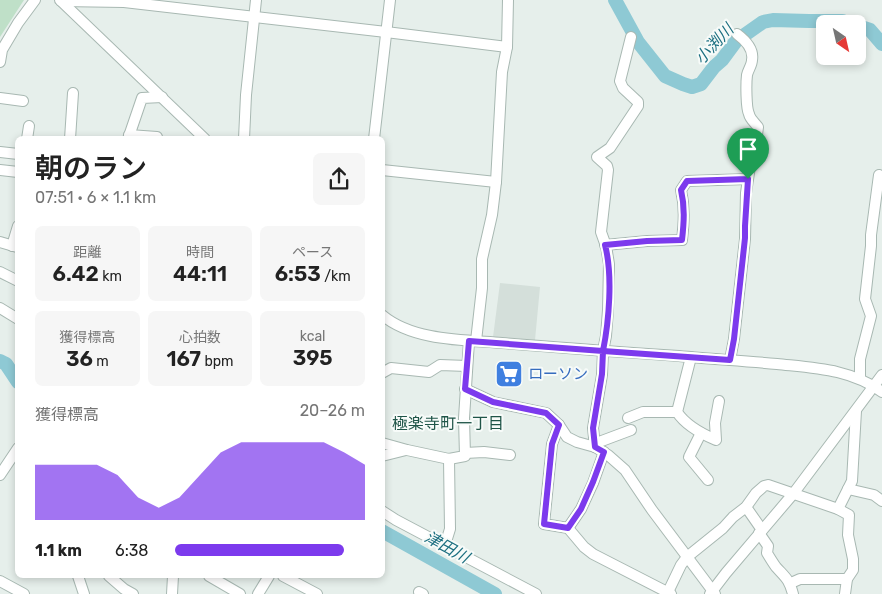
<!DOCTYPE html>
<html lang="ja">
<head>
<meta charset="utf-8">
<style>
	body { margin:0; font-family:Rubik,"Noto Sans JP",sans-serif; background:#f6f6f6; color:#222; height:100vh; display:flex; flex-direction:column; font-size:19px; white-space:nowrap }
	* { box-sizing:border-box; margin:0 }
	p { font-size:16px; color:#767676 }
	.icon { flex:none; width:28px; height:28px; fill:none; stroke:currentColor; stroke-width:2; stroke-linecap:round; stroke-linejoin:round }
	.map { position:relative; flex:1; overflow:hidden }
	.panel { position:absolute; left:15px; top:136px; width:370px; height:442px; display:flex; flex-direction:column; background:#fff; border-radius:8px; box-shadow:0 2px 8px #0003 }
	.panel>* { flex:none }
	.needle { width:32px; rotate:146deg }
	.controls { position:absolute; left:816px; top:15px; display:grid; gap:10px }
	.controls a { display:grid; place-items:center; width:50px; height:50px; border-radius:8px; background:#fff; box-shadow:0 2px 8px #0003; font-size:25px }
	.pin { position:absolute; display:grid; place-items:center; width:42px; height:42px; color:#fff; margin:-51px -21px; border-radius:50% 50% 50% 0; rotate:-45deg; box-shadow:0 0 5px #0007 }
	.pin .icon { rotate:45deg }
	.round { display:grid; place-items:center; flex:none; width:52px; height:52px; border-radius:8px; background:#f6f6f6 }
	.headline { display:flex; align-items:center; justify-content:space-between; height:85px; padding:0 20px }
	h1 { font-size:28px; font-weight:600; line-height:38px }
	.stats { display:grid; grid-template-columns:repeat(3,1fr); gap:8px; height:85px; padding:5px 20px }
	.stats div { display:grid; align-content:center; border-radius:8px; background:#f6f6f6; text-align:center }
	.stats b { font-size:21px; font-weight:600 }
	.stats small { font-size:14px; font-weight:400 }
	.stats p { font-size:14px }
	.chart { height:140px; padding:10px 20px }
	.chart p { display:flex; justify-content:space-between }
	.chart svg { width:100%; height:90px; margin-top:5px; fill:#7c3aed; opacity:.7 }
	ul { padding:0 20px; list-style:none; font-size:16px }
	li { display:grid; grid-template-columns:80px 60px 1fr; align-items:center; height:38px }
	li i { height:12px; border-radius:6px; background:#7c3aed }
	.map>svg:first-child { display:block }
	.built { fill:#d4dfda }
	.green { fill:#bfe0c8 }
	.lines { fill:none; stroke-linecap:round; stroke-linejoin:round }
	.river { stroke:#8ec9d4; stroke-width:14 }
	.building { fill:#bbcac4; stroke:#b8c9c2 }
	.minor-casing { stroke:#a8b8b2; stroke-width:12 }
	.minor { stroke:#fff; stroke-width:10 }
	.route-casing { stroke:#fff; stroke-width:10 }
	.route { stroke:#7c3aed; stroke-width:6 }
	.labels { text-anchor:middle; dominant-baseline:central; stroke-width:4; stroke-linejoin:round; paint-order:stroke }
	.shop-label { font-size:15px; fill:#366cbe; stroke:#f7fbf9; text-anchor:start }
	.water-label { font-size:16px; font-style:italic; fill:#1c6f80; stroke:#f7fbf9 }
	.neighbourhood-label { font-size:16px; fill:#1f5548; stroke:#f7fbf9 }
</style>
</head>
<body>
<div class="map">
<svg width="882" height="594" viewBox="0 0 882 594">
	<rect width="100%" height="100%" fill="#e6efeb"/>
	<!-- built -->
	<path class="built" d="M500,283l40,4 -5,53 -42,-3z"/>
	<!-- green -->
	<path class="green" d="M0,0h24l-24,37z"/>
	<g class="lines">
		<!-- river -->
		<g class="river">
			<path d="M615,0l23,42 27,34 18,8 9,3 9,-3 13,-17 8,-7 14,-19 27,-19 10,-2 36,1h33l9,3"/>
			<path d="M858,26l12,4 12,14"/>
			<path d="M0,361l6,3 12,18"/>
			<path d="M382,531l113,63"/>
		</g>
	</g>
	<!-- building -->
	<path class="building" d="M498,367l24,1 -1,14 -24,-1z"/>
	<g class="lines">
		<!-- minor casing -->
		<g class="minor-casing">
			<g id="minor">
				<path d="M60,0l145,139"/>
				<path d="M61,1l63,1v-2"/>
				<path d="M124,2l262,30 121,15"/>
				<path d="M0,62l2,-12 16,-27 17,-23"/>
				<path d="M0,98l23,3"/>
				<path d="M129,135l28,2"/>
				<path d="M27,139l2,-13"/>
				<path d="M70,139l3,-46"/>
				<path d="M128,139l14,-41 20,-1"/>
				<path d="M244,139l2,-44 10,-95"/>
				<path d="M374,139l16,-139"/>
				<path d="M0,152l18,2"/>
				<path d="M0,170l18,2"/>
				<path d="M382,170l114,12"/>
				<path d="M0,242l17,5"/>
				<path d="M605,245l42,-4 35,-1c2,-18 3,-33 -1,-50l6,-9 61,-2"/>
				<path d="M12,246l6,-20"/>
				<path d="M0,272l18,9"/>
				<path d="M0,308l18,11"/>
				<path d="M382,315c31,26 82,25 120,28 59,5 118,9 177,13 33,3 66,5 98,8 37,4 74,5 105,28"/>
				<path d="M476,341l6,-53v-29l10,-44 4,-33 6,-110 5,-25 1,-47"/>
				<path d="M691,357l-14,55c9,14 25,22 39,28l-1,-17 4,-22"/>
				<path d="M730,360l4,-21 11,-100 1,-46 4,-27 6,-24 2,-15c-3,-4 -8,-8 -9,-13 -3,-6 -3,-31 -2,-39 1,-5 5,-10 5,-15 2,-11 -7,-20 -15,-26"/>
				<path d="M382,373l9,-5 38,4 11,-7 27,1"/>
				<path d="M860,379v-20l11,-43 -6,-17 6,-53v-11l8,-60"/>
				<path d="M465,389l28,13 53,11 13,12 8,12 10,5 18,5 13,8 17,15 27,40 63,84"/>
				<path d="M628,418l15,-6h34"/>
				<path d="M559,425l-7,19 -8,80 24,4 16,19 9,7 78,40"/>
				<path d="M701,433l-12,24 19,23"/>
				<path d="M382,443l25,7 42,9 16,-3 -1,-38 5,-77"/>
				<path d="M595,447l-2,-19 9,-53 1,-24 3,-15 2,-26 1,-46 -3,-18 -5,-14 7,-62 -1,-4 -10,-9 13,-9 28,-42v-4l-15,-14 -3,-7 11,-44"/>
				<path d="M595,447l4,-5 32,-12"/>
				<path d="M465,453l19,-1 26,3"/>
				<path d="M382,456l24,-6"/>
				<path d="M0,475l18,-27"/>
				<path d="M848,489l26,6 8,6"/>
				<path d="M746,507l16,23"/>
				<path d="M838,509l14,-28 4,-70"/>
				<path d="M382,511l14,9 140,74"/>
				<path d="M568,528l13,-19 12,-26 11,-31"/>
				<path d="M759,533l9,13 -1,7c3,5 6,10 9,14 10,11 13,12 17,27"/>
				<path d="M445,545l5,-16 -1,-70"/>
				<path d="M78,576l6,18"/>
				<path d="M109,576l15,13 9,5"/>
				<path d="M209,576l31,18"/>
				<path d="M283,576l34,18"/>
				<path d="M0,581l24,13"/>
				<path d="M791,583l9,-4h47"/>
				<path d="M419,592l4,2"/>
				<path d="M668,592l13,-27 6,-8 36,-29 10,-11 13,-10 10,-14 8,-7 4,-1 70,24 11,6 -1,20 5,24v11l-6,9 -2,15"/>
				<path d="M172,594l1,-18"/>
				<path d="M258,594l11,-18"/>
				<path d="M710,594l16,-21 67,-79 89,-119"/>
			</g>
		</g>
		<!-- minor -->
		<use href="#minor" class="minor"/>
	</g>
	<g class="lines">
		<!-- route casing -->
		<g class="route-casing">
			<path id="route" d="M748,179l-61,2 -6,9c4,17 3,32 1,50l-35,1 -42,4c8,30 4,76 -2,106l-134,-10 -4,48 28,13 53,11 13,12 -7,19 -8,80 24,4 13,-19 12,-27 11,-30 -9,-5 -2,-19 9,-54 1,-23 127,9 4,-21 11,-101v-12l3,-47"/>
		</g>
		<!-- route -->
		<use href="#route" class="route"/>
	</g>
	<!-- icons -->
	<defs>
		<g id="supermarket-square" transform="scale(1.4375)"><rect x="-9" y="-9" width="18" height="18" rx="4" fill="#3f7fe0" stroke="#f7fbf9"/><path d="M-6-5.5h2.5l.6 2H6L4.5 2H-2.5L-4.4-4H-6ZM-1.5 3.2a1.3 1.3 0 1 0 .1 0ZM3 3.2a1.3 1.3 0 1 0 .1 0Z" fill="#fff"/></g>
	</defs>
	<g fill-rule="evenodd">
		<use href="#supermarket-square" x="509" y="374"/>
	</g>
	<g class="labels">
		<!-- shop labels -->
		<g class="shop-label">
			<text x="528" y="374">ローソン</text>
		</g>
		<!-- water labels -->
		<g class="water-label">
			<text transform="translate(714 44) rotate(-47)">小渕川</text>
			<text transform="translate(447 547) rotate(29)">津田川</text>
		</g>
		<!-- neighbourhood labels -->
		<g class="neighbourhood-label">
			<text x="448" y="423">極楽寺町一丁目</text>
		</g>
	</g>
</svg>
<div class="controls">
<a><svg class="needle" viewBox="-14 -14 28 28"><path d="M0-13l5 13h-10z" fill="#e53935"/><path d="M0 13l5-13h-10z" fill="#767676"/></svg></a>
</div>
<div class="pin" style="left:748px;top:179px;background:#1e9e55"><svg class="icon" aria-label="arrive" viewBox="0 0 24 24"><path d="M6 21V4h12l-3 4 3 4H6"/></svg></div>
<section class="panel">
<div class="headline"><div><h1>朝のラン</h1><p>07:51 · 6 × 1.1 km</p></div><a class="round"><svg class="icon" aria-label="share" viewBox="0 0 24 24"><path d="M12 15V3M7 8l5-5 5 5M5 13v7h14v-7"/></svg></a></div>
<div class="stats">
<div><p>距離</p><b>6.42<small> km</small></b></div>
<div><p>時間</p><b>44:11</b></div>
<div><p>ペース</p><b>6:53<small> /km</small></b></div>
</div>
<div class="stats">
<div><p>獲得標高</p><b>36<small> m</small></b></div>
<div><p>心拍数</p><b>167<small> bpm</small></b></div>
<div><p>kcal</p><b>395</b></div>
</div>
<div class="chart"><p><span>獲得標高</span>20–26 m</p>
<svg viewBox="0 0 160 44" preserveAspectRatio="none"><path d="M0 44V17L10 17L20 17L30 17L40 22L50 33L60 38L70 33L80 22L90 11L100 6L110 6L120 6L130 6L140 6L150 11L160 17V44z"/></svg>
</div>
<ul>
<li><b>1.1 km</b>6:38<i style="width:89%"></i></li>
</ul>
</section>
</div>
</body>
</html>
